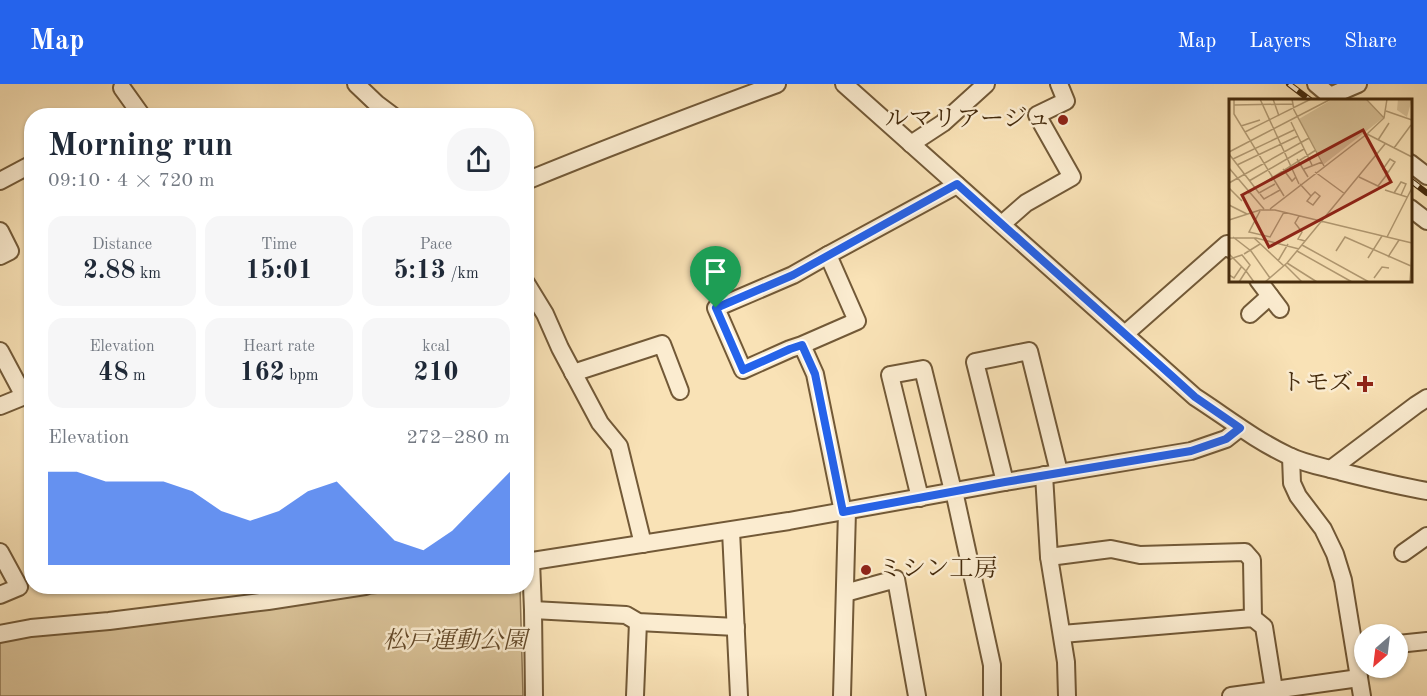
<!DOCTYPE html>
<html lang="en">
<head>
<meta charset="utf-8">
<style>
	body { margin:0; font-family:"Old Standard TT","Noto Serif JP",serif; background:#f6f6f7; color:#1f2937; height:100vh; display:flex; flex-direction:column; font-size:22px; white-space:nowrap }
	* { box-sizing:border-box; margin:0 }
	p { font-size:20px; color:#747a83 }
	.icon { flex:none; width:33px; height:33px; fill:none; stroke:currentColor; stroke-width:2; stroke-linecap:round; stroke-linejoin:round }
	.map { position:relative; flex:1; overflow:hidden }
	.sheet { position:absolute; left:24px; top:24px; width:510px; height:486px; display:flex; flex-direction:column; background:#fff; border-radius:24px; box-shadow:0 2px 4px #0004 }
	.sheet>* { flex:none }
	.needle { width:39px; rotate:208deg }
	.buttons { position:absolute; left:1354px; top:540px; display:grid; gap:12px }
	.buttons a { display:grid; place-items:center; width:54px; height:54px; border-radius:50%; background:#fff; box-shadow:0 2px 4px #0004; font-size:30px }
	.pin { position:absolute; display:grid; place-items:center; width:51px; height:51px; color:#fff; margin:-62px -26px; border-radius:50% 50% 50% 0; rotate:-45deg; box-shadow:0 0 6px #0007 }
	.pin .icon { rotate:45deg }
	.round { display:grid; place-items:center; flex:none; width:63px; height:63px; border-radius:24px; background:#f6f6f7 }
	.overview { display:flex; align-items:center; justify-content:space-between; height:102px; padding:0 24px }
	h1 { font-size:33px; font-weight:600; line-height:45px }
	.metrics { display:grid; grid-template-columns:repeat(3,1fr); gap:9px; height:102px; padding:6px 24px }
	.metrics div { display:grid; align-content:center; border-radius:15px; background:#f6f6f7; text-align:center }
	.metrics b { font-size:26px; font-weight:600 }
	.metrics small { font-size:16px; font-weight:400 }
	.metrics p { font-size:16px }
	.chart { height:168px; padding:12px 24px }
	.chart p { display:flex; justify-content:space-between }
	.chart svg { width:100%; height:108px; margin-top:6px; fill:#2563eb; opacity:.7 }
	header { display:flex; align-items:center; gap:36px; box-sizing:border-box; height:84px; padding:0 30px; background:#2563eb; color:#fff }
	header strong { font-size:28px }
	nav { display:flex; gap:33px; margin-inline-start:auto; font-size:21px }
	.map>svg:first-child { display:block }
	.park { fill:#dac399; stroke:#907753; stroke-width:1.5 }
	.lines { fill:none; stroke-linecap:round; stroke-linejoin:round }
	.minor-casing { stroke:#725937; stroke-width:20 }
	.minor { stroke:#fbecd0; stroke-width:16 }
	.rail-casing { stroke:#452b0d; stroke-width:6 }
	.rail { stroke:#fbecd0; stroke-width:4; stroke-dasharray:11; stroke-linecap:butt }
	.route-casing { stroke:#fff; stroke-width:12 }
	.route { stroke:#2563eb; stroke-width:8 }
	.poi-dot { fill:#8f2418; stroke:#fbecd0; stroke-width:2 }
	.labels { text-anchor:middle; dominant-baseline:central; stroke-width:5; stroke-linejoin:round; paint-order:stroke }
	.poi-label { font-size:24px; fill:#452b0d; stroke:#fbecd0; text-anchor:end }
	.park-label { font-size:24px; font-style:italic; fill:#634929; stroke:#fbecd0 }
	.inset-road { fill:none; stroke:#b19972; stroke-width:1.5 }
	.view { fill:#8f2418; fill-opacity:0.15; stroke:#8f2418; stroke-width:3 }
	.inset-edge { fill:none; stroke:#452b0d; stroke-width:3 }
</style>
</head>
<body>
<header>
<strong>Map</strong>
<nav><a>Map</a><a>Layers</a><a>Share</a></nav>
</header>
<div class="map">
<svg width="1427" height="612" viewBox="0 0 1427 612">
	<rect width="100%" height="100%" fill="#f9e2b6"/>
	<filter id="stains"><feTurbulence type="fractalNoise" baseFrequency=".00333" numOctaves="4"/><feColorMatrix values="0 0 0 0 .2 0 0 0 0 .09 0 0 0 0 .02 0 0 0 .5 -.17"/></filter>
	<radialGradient id="worn" r=".72"><stop offset=".6" stop-color="#630" stop-opacity="0"/><stop offset="1" stop-color="#630" stop-opacity=".3"/></radialGradient>
	<!-- park -->
	<path class="park" d="M428,503h92l3,109h-523v-56z"/>
	<g class="lines">
		<!-- minor casing -->
		<g class="minor-casing">
			<g id="minor">
				<path d="M356,0l21,20 16,12"/>
				<path d="M844,0l351,313c31,20 60,43 94,59 16,8 35,11 53,16 28,7 56,14 85,19"/>
				<path d="M1316,0l19,16"/>
				<path d="M122,4l20,28"/>
				<path d="M1330,12l28,-12"/>
				<path d="M911,60l32,-21 43,-39"/>
				<path d="M1410,79l17,13"/>
				<path d="M0,97l32,-17"/>
				<path d="M526,97c83,-34 167,-66 251,-97"/>
				<path d="M1410,124l17,13"/>
				<path d="M1002,140l24,-21 46,-26 -35,-62 29,-14 -7,-17"/>
				<path d="M0,147l10,20 -10,5"/>
				<path d="M828,171l129,-70"/>
				<path d="M1258,196l22,29"/>
				<path d="M526,199l19,31 15,34 40,75 19,23 24,98"/>
				<path d="M1250,230l20,-18"/>
				<path d="M1125,250l102,-90 3,5"/>
				<path d="M802,261l-12,4 -47,21 -27,-62 77,-33 35,-20 29,66 -55,24 13,29 28,138"/>
				<path d="M0,267l24,45"/>
				<path d="M573,289l89,-29 18,47"/>
				<path d="M0,322l32,-13"/>
				<path d="M1291,373l1,26 6,13 25,33 12,25 8,26 19,116"/>
				<path d="M1331,385l85,-64 11,-7"/>
				<path d="M1044,391l5,82 17,105 1,34"/>
				<path d="M1005,398l-30,-120 54,-11 30,121"/>
				<path d="M954,407l38,174v31"/>
				<path d="M920,414l-30,-123 33,-6 30,122"/>
				<path d="M731,447l8,165"/>
				<path d="M0,468l19,35 -19,8"/>
				<path d="M1403,469l24,-17"/>
				<path d="M1049,473l62,-8 29,6 105,-3 7,8 1,58"/>
				<path d="M531,477l2,49 1,86"/>
				<path d="M526,478l263,-41 216,-39 186,-31 35,-12 14,-11"/>
				<path d="M845,509l51,-14 21,117"/>
				<path d="M533,526l93,5 12,7 98,5"/>
				<path d="M0,550l31,-6 78,-7 159,-20 97,-15"/>
				<path d="M1062,550l191,-16 11,9 11,69"/>
				<path d="M1398,560l29,-3"/>
				<path d="M635,612l3,-74"/>
				<path d="M842,612l5,-185"/>
				<path d="M1231,612l128,-18"/>
			</g>
		</g>
		<!-- minor -->
		<use href="#minor" class="minor"/>
		<!-- rail casing -->
		<g class="rail-casing">
			<g id="rail">
				<path d="M1289,0l21,16"/>
				<path d="M1410,96l17,13"/>
			</g>
		</g>
		<!-- rail -->
		<use href="#rail" class="rail"/>
	</g>
	<g class="lines">
		<!-- route casing -->
		<g class="route-casing">
			<path id="route" d="M957,100l216,193 22,20 45,31 -14,11 -35,12 -186,31 -162,30 -28,-138 -13,-29 -12,4 -47,21 -27,-62 77,-33z"/>
		</g>
		<!-- route -->
		<use href="#route" class="route"/>
	</g>
	<!-- markers -->
	<g class="poi-dot">
		<circle cx="1063" cy="36" r="6"/>
		<path d="M1362 291h6v6h6v6h-6v6h-6v-6h-6v-6h6z"/>
		<circle cx="866" cy="486" r="6"/>
	</g>
	<g class="labels">
		<!-- poi labels -->
		<g class="poi-label">
			<text x="1051" y="36">ルマリアージュ</text>
			<text x="1353" y="300">トモズ</text>
			<text x="878" y="486" text-anchor="start">ミシン工房</text>
		</g>
		<!-- park labels -->
		<g class="park-label">
			<text x="455" y="558">松戸運動公園</text>
		</g>
	</g>
	<!-- overview -->
	<g transform="translate(1229 15)">
		<rect width="183" height="183" fill="#f9e2b6"/>
		<path d="M104,0h32l18,19 -59,46 -25,-45zM169,0h14l-5,18 -10,-7z" fill="#dac399"/>
		<path class="inset-road" d="M5,0v15l50,82M31,0l39,85M44,0l6,17M63,0l2,11 30,56M137,0l18,19M5,6l59,-1M157,12l26,9M62,23l21,43M12,27l19,-6M16,33l66,-33M138,35l45,23M149,41l11,-17M165,49l17,-23M0,53l102,-53M0,55l30,39 16,-9M4,60l61,-29M68,60l11,18M8,66l61,-29M0,69l35,41M54,70l9,12 4,-4M75,70l18,-7M86,73l30,22M130,78l21,10M20,82l55,-32M0,84l80,-45M71,85l11,12 -4,5 6,4 7,-9 -5,-4 -4,4M149,87l7,-9 10,-15 -5,-3 -7,10 5,3M0,89l13,13M156,91l22,7M19,94l68,-43M165,94l7,-11 5,2 -5,11M31,95l4,5 16,-9M0,106l18,9M41,110l97,-75 17,-16 3,-19M31,112l-11,21 21,5 14,-25M70,117l-4,7 7,9 -4,7 7,2M0,121l31,-10h15l137,33M4,138l18,14 19,27M158,138l25,-49M0,139h27l43,11M25,139l30,28M73,146l67,37M68,152l55,31M107,152l9,-14 66,29M0,155l4,4 9,-3 8,10 -4,6 8,11M15,155l16,-10M159,158l11,-17M139,159l14,-22M0,161l4,-2 13,13 -7,11M49,162l10,-17M58,164l30,19M56,166l17,17M0,176l5,3 8,-12M145,179l8,-11 7,1M181,182l2,-27M36,183l22,-19 98,-119"/>
		<path class="view" d="M134,31l28,52 -122,65 -27,-52z"/>
		<rect width="183" height="183" class="inset-edge"/>
	</g>
	<rect width="100%" height="100%" filter="url(#stains)"/>
	<rect width="100%" height="100%" fill="url(#worn)"/>
</svg>
<div class="buttons">
<a><svg class="needle" viewBox="-14 -14 28 28"><path d="M0-13l5 13h-10z" fill="#e53935"/><path d="M0 13l5-13h-10z" fill="#747a83"/></svg></a>
</div>
<div class="pin" style="left:716px;top:224px;background:#1e9e55"><svg class="icon" aria-label="arrive" viewBox="0 0 24 24"><path d="M6 21V4h12l-3 4 3 4H6"/></svg></div>
<section class="sheet">
<div class="overview"><div><h1>Morning run</h1><p>09:10 · 4 × 720 m</p></div><a class="round"><svg class="icon" aria-label="share" viewBox="0 0 24 24"><path d="M12 15V3M7 8l5-5 5 5M5 13v7h14v-7"/></svg></a></div>
<div class="metrics">
<div><p>Distance</p><b>2.88<small> km</small></b></div>
<div><p>Time</p><b>15:01</b></div>
<div><p>Pace</p><b>5:13<small> /km</small></b></div>
</div>
<div class="metrics">
<div><p>Elevation</p><b>48<small> m</small></b></div>
<div><p>Heart rate</p><b>162<small> bpm</small></b></div>
<div><p>kcal</p><b>210</b></div>
</div>
<div class="chart"><p><span>Elevation</span>272–280 m</p>
<svg viewBox="0 0 160 44" preserveAspectRatio="none"><path d="M0 44V6L10 6L20 10L30 10L40 10L50 14L60 22L70 26L80 22L90 14L100 10L110 22L120 34L130 38L140 30L150 18L160 6V44z"/></svg>
</div>
</section>
</div>
</body>
</html>
